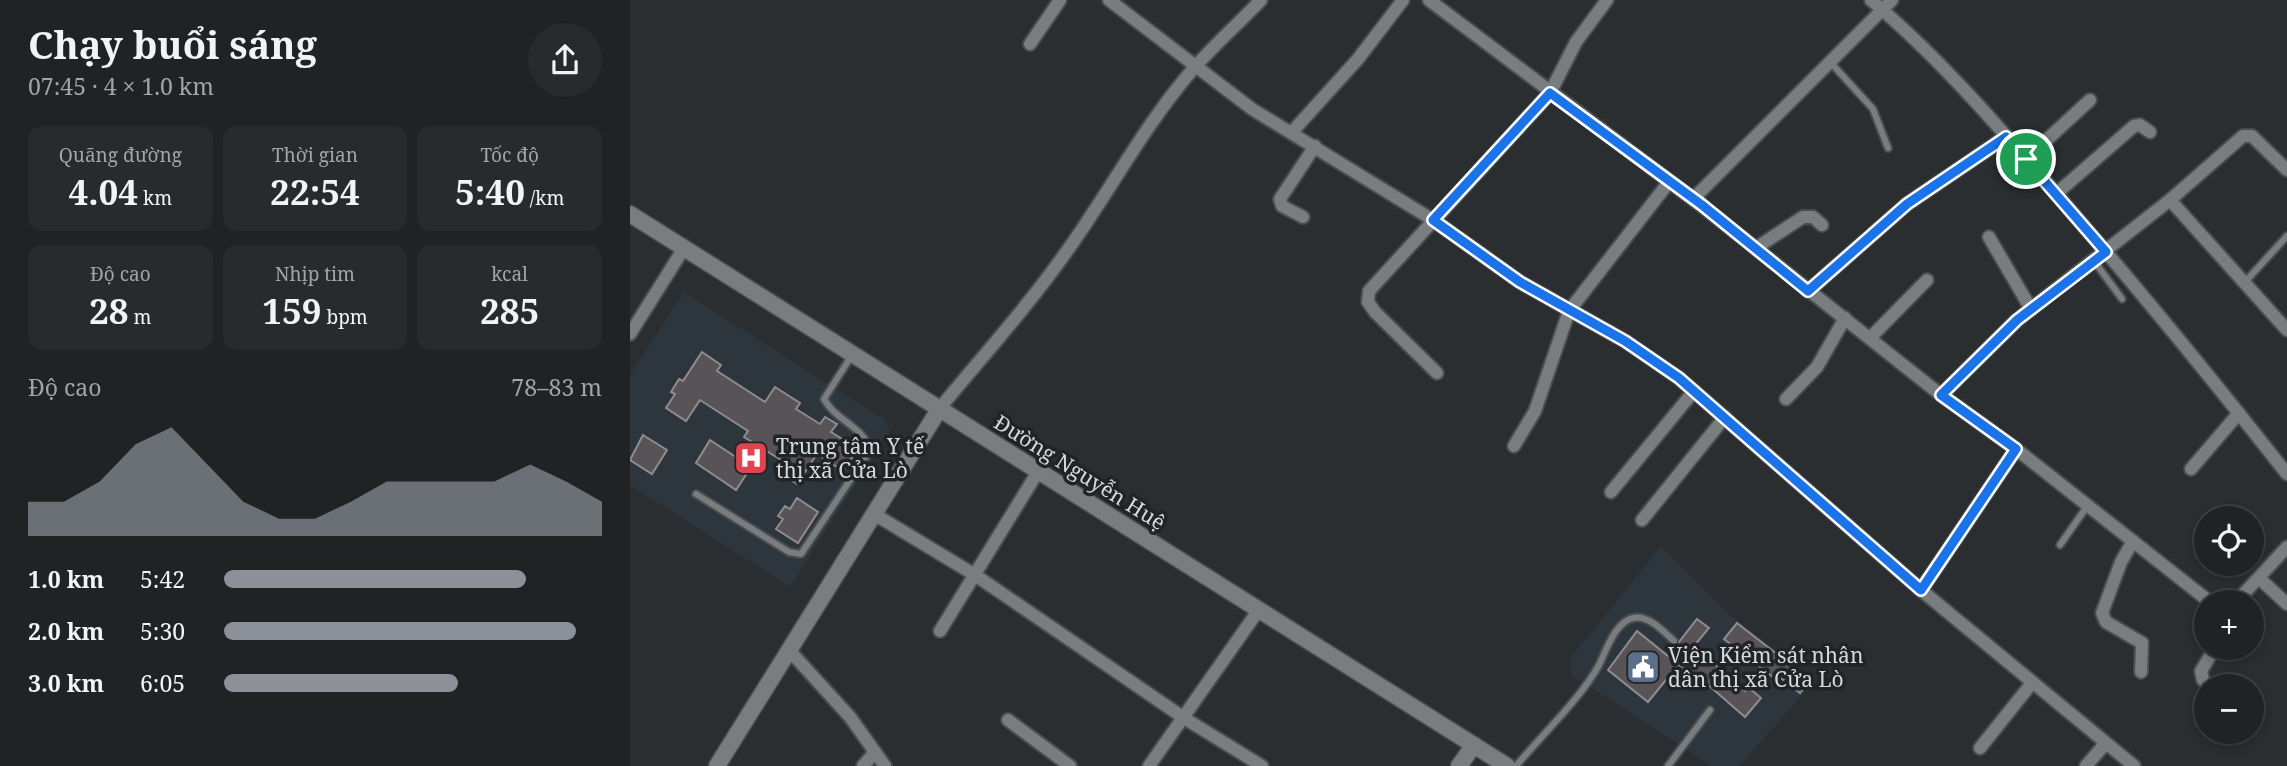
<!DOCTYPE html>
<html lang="vi">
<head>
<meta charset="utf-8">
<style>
	body { margin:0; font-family:"Noto Serif",serif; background:#282a2c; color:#f1f3f6; height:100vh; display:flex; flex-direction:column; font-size:26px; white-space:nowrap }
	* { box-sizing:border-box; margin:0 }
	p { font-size:23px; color:#a2a4a6 }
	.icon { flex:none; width:38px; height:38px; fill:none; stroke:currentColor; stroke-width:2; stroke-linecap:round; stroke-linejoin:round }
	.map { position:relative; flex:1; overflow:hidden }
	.side { display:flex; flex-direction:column; background:#202224; width:630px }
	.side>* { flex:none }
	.fabs { position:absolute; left:1564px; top:506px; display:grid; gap:14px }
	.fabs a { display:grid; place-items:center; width:70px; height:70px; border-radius:50%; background:#202224; box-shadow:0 4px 10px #0003,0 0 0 2px #3d3f41; font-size:35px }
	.pin { position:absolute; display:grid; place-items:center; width:60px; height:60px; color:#fff; margin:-30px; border:4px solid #fff; border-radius:50%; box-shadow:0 2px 7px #0007 }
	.round { display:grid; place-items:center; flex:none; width:74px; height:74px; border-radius:37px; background:#282a2c }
	.overview { display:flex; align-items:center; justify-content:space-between; height:119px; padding:0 28px }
	h1 { font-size:38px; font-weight:700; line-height:52px }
	.stats { display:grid; grid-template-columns:repeat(3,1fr); gap:10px; height:119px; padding:7px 28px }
	.stats div { display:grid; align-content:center; border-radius:14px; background:#282a2c; text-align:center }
	.stats b { font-size:35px; font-weight:700 }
	.stats small { font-size:19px; font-weight:400 }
	.stats p { font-size:19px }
	.chart { height:196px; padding:14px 28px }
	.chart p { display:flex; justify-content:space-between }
	.chart svg { width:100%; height:126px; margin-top:7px; fill:#8c9099; opacity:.7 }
	ul { padding:0 28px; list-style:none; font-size:23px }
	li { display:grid; grid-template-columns:112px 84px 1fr; align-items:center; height:52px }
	li i { height:18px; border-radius:9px; background:#8c9099 }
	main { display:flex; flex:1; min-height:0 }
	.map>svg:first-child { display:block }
	.built { fill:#2e363d }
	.building { fill:#585356; stroke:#908b8e; stroke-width:2 }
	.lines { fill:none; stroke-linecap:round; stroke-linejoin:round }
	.lane-casing { stroke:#4a4c4e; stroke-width:10 }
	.street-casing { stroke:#4a4c4e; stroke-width:16 }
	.secondary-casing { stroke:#4a4c4e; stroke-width:19 }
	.lane { stroke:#797d80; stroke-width:6 }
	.street { stroke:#797d80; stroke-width:12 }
	.secondary { stroke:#797d80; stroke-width:16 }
	.route-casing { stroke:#fff; stroke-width:14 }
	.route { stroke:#1a73e8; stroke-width:9 }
	.labels { text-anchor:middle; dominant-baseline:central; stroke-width:7; stroke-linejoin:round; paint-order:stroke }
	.poi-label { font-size:21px; fill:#d6d8da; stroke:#212426; text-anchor:start }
	.street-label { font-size:21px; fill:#d6d8da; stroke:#212426 }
</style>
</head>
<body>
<main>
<section class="side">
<div class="overview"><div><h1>Chạy buổi sáng</h1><p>07:45 · 4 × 1.0 km</p></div><a class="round"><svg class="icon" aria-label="share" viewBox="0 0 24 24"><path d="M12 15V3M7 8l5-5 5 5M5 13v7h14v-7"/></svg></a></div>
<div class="stats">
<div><p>Quãng đường</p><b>4.04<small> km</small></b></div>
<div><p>Thời gian</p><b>22:54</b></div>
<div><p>Tốc độ</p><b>5:40<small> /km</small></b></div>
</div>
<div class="stats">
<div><p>Độ cao</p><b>28<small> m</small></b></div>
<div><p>Nhịp tim</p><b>159<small> bpm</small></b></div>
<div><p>kcal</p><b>285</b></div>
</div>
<div class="chart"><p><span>Độ cao</span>78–83 m</p>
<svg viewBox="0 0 160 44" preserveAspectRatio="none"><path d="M0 44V32L10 32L20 25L30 12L40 6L50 19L60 32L70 38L80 38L90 32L100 25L110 25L120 25L130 25L140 19L150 25L160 32V44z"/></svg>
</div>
<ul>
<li><b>1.0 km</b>5:42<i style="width:80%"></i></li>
<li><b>2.0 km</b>5:30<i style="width:93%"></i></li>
<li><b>3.0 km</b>6:05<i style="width:62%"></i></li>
</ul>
</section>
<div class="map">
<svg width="1657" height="766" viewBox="0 0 1657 766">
	<rect width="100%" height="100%" fill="#2b2e30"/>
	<!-- built -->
	<g class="built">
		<path d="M54,292l201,128 5,11 -100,156 -160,-102v-110z"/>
		<path d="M1031,546l68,68 86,67 -76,85h-28l-139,-91 -3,-15z"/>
	</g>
	<!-- building -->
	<g class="building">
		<path d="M72,352l19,13 -4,6 48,31 10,-15 25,16 -4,6 24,15 5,-7 12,7 -6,8 27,17 -15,22 -26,-17 -20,30 -19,-12 5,-7 -4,-2 2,-3 -37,-23 4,-6 -48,-31 -14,21 -20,-13 9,-14 -4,-2 8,-13 4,2z"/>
		<path d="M13,435l24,15 -15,24 -22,-14z"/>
		<path d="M80,440l41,27 -15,23 -40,-27z"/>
		<path d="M167,498l21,14 -20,31 -22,-14 7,-10 -5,-3 7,-10 5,3z"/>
		<path d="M1067,619l12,9 -15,18 51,45 3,-4 13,11 -16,19 -39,-34 -2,2 -26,-20 -30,37 -40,-32 29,-39 31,25z"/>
		<path d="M1107,623l73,57 -10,13 -23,-18 -3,3 -50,-39z"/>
	</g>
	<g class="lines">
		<!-- lane casing -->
		<g class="lane-casing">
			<g id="lane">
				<path d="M1201,63l42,46 15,39"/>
				<path d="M1464,261l28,38"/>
				<path d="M1614,283l43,-47"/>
				<path d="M66,494l93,58 12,2 69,-104c-6,-23 -35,-30 -46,-51l28,-44"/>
				<path d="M1430,545l28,-40"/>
				<path d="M886,766c24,-29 66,-69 83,-101 7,-14 16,-43 34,-47 15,-4 31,14 41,23"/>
				<path d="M1038,766l42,-56"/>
			</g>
		</g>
		<!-- street casing -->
		<g class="street-casing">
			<g id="street">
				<path d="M479,0l143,109 181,111 87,62 105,59 54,37 242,212 213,176"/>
				<path d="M799,0l272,205 240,190 75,54 -95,141"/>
				<path d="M1241,0c88,75 160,165 235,252 62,73 122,147 181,222"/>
				<path d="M400,44l30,-44"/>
				<path d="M662,132l66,-73 45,-59"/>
				<path d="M1396,159l64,-59"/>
				<path d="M1427,193l77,-67 6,-1 10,7"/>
				<path d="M1063,199l199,-199"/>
				<path d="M1540,200l117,130"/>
				<path d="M673,217l-21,-11 -2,-7 35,-53"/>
				<path d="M1359,237l42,72"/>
				<path d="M1126,248l47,-31h10l9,8"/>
				<path d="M1178,291l99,-87 99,-67"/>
				<path d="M0,334l54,-86"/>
				<path d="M1240,338l57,-58"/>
				<path d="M807,373l-62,-61 -7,-10 1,-11 181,-198 26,-51 31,-42"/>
				<path d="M1311,395l76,-75 153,-120 73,-64h9l35,34"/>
				<path d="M1156,399l31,-32 28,-49"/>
				<path d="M310,408c43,-52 88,-102 127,-157 43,-60 78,-127 127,-183 21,-24 45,-45 67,-68"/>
				<path d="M884,446l21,-35 34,-100 100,-129"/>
				<path d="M1386,449l194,153"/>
				<path d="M1561,469l48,-56"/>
				<path d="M981,492l83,-101"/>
				<path d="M244,514l101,61 209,143 78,48"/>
				<path d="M1012,520l83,-103"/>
				<path d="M1503,541l-12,21 -19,51 4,9 36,21 -1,29"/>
				<path d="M1629,578l28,26"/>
				<path d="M1606,602l51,-55"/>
				<path d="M310,631l99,-161"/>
				<path d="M159,650l61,67 35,49"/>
				<path d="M1573,680l-2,-9 14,-23"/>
				<path d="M378,720l62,46"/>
				<path d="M1350,748l52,-65"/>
				<path d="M233,766l12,-14"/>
				<path d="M519,766l109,-155"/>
				<path d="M1456,766l19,-22"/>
			</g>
		</g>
		<!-- secondary casing -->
		<g class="secondary-casing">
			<g id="secondary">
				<path d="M0,214l877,552"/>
				<path d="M87,766l223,-358"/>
				<path d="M829,766l15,-21"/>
			</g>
		</g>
		<!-- lane -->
		<use href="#lane" class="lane"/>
		<!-- street -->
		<use href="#street" class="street"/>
		<!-- secondary -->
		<use href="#secondary" class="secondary"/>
	</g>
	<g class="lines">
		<!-- route casing -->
		<g class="route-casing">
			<path id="route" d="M920,93l152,112 106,86 99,-87 99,-67 100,115 -89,68 -76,75 75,54 -95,141 -242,-212 -54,-37 -105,-59 -87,-62z"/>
		</g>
		<!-- route -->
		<use href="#route" class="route"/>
	</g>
	<!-- icons -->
	<defs>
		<g id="hospital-square" transform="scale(1.75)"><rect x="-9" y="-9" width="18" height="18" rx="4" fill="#e0444e" stroke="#212426"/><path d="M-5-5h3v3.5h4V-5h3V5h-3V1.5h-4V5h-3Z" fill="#fff"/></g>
		<g id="civic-square" transform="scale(1.75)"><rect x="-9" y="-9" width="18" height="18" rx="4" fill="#5c6f8a" stroke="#212426"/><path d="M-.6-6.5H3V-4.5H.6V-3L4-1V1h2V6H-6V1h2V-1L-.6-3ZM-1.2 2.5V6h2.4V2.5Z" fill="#fff"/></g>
	</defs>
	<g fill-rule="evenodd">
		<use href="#hospital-square" x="121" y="458"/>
		<use href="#civic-square" x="1013" y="667"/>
	</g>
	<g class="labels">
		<!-- poi labels -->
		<g class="poi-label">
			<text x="146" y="446">Trung tâm Y tế<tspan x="146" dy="24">thị xã Cửa Lò</tspan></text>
			<text x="1038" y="655">Viện Kiểm sát nhân<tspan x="1038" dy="24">dân thị xã Cửa Lò</tspan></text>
		</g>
		<!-- street labels -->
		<g class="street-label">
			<text transform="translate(450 472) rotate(32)">Đường Nguyễn Huệ</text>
		</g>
	</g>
</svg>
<div class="fabs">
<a><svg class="icon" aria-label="locate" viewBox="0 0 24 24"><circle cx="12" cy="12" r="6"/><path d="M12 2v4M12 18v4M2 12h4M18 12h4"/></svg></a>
<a>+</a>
<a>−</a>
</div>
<div class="pin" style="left:1396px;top:159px;background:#1e9e55"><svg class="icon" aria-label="arrive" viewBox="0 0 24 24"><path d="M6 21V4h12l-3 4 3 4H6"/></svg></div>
</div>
</main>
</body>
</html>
